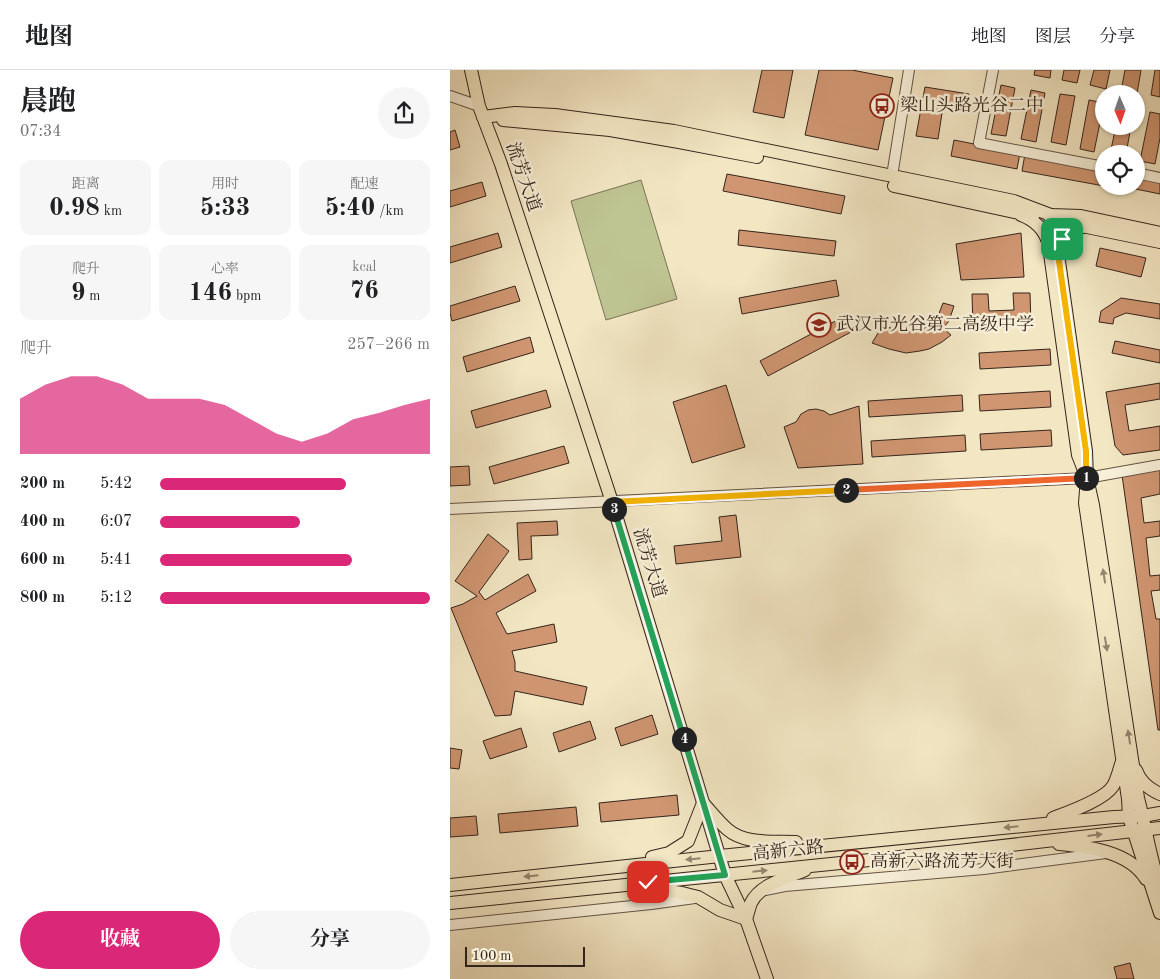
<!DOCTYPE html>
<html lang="zh">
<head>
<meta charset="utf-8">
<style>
	body { margin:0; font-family:"Old Standard TT","Noto Serif SC",serif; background:#f6f6f6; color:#202124; height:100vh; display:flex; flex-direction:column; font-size:19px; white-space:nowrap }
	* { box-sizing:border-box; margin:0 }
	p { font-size:16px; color:#757577 }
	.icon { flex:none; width:28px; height:28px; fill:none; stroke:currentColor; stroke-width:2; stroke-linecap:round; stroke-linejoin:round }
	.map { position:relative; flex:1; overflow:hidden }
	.panel { display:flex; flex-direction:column; background:#fff; width:450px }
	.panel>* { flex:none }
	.needle { width:32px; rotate:178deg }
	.controls { position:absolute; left:645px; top:15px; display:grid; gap:10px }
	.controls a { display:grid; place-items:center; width:50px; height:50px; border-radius:50%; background:#fff; box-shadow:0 1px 4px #0004; font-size:25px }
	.scale { position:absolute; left:15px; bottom:12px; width:120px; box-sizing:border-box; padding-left:5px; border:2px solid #35241b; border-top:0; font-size:14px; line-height:18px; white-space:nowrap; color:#35241b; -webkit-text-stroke:4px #f7efd8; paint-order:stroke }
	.pin { position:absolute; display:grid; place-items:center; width:42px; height:42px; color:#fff; margin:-21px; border-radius:10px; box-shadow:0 2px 8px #0006 }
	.km { position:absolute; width:25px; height:25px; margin:-12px; border-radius:50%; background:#222; color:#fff; font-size:14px; line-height:25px; text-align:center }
	.round { display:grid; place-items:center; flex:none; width:52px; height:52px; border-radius:26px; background:#f6f6f6 }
	.head { display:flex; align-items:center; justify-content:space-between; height:85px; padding:0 20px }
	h1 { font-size:28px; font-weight:700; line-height:38px }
	.stats { display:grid; grid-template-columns:repeat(3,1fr); gap:8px; height:85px; padding:5px 20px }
	.stats div { display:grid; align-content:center; border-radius:12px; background:#f6f6f6; text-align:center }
	.stats b { font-size:25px; font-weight:700 }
	.stats small { font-size:14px; font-weight:400 }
	.stats p { font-size:14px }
	.chart { height:140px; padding:10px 20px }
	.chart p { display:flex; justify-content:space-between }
	.chart svg { width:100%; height:90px; margin-top:5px; fill:#db2777; opacity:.7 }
	.button { display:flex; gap:10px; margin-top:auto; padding:10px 20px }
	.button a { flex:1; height:58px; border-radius:30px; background:#db2777; color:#fff; font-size:20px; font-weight:700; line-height:58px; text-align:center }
	.button a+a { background:#f6f6f6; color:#202124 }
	ul { padding:0 20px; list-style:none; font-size:16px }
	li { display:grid; grid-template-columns:80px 60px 1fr; align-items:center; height:38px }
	li i { height:12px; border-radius:6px; background:#db2777 }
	header { display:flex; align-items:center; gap:30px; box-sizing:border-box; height:70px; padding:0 25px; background:#fff; border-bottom:1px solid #e0e0e0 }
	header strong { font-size:24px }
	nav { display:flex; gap:28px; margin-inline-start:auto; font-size:18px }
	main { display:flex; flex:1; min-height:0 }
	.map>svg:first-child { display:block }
	.green { fill:#bec492; stroke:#7a7456 }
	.building { fill:#cf9671; stroke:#35241b }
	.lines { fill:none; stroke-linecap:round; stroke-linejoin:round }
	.minor-casing { stroke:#645445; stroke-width:12 }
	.major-casing { stroke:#35241b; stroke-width:14 }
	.minor { stroke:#f7efd8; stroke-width:10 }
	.major { stroke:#f2e6c3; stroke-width:12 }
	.oneway { fill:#94856f }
	.split-1-casing { stroke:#fff; stroke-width:10 }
	.split-2-casing { stroke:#fff; stroke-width:10 }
	.split-3-casing { stroke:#fff; stroke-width:10 }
	.split-4-casing { stroke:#fff; stroke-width:10 }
	.split-5-casing { stroke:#fff; stroke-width:10 }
	.split-1 { stroke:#f5b400; stroke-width:6 }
	.split-2 { stroke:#f0652b; stroke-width:6 }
	.split-3 { stroke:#f5b400; stroke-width:6 }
	.split-4 { stroke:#22a559; stroke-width:6 }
	.split-5 { stroke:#22a559; stroke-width:6 }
	.labels { text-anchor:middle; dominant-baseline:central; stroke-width:5; stroke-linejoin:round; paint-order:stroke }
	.poi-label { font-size:18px; fill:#35241b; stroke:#f7efd8; text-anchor:start }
	.street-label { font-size:18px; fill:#35241b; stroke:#f7efd8 }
</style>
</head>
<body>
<header>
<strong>地图</strong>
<nav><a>地图</a><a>图层</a><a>分享</a></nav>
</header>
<main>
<section class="panel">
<div class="head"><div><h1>晨跑</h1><p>07:34</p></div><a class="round"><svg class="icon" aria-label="share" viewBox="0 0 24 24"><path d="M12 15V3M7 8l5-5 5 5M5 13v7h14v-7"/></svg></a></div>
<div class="stats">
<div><p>距离</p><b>0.98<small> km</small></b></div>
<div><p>用时</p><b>5:33</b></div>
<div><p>配速</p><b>5:40<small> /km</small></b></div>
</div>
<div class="stats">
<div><p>爬升</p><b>9<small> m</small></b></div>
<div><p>心率</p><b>146<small> bpm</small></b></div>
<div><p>kcal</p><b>76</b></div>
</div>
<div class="chart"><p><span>爬升</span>257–266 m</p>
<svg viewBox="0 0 160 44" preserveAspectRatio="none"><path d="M0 44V17L10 10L20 6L30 6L40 10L50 17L60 17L70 17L80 20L90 27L100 34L110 38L120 34L130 27L140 24L150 20L160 17V44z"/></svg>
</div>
<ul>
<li><b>200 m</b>5:42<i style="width:69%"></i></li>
<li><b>400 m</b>6:07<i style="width:52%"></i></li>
<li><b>600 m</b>5:41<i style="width:71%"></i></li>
<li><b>800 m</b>5:12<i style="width:100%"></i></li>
</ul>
<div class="button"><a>收藏</a><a>分享</a></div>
</section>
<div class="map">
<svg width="710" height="909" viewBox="0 0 710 909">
	<rect width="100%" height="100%" fill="#f2e6c3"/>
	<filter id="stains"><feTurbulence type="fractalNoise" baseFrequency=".004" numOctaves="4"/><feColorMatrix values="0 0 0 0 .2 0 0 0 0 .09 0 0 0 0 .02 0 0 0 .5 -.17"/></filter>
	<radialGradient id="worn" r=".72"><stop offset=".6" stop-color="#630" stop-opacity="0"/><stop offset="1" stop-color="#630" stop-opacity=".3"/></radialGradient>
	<!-- green -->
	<path class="green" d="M191,110l36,119 -71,21 -35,-119z"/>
	<!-- building -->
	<g class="building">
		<path d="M312,0h31l-9,48 -31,-6z"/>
		<path d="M369,0h33l41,8 -15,72 -73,-15z"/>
		<path d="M585,0h16l-1,8 -16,-3z"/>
		<path d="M614,0h16l-3,13 -15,-3z"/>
		<path d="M644,0h16l-4,19 -16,-4z"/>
		<path d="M675,0h16l-4,24 -16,-3z"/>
		<path d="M705,0h5v27l-9,-2z"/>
		<path d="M551,15l14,3 -9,48 -15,-2z"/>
		<path d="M475,17l44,7 -3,17 -23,-4 -5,32 -22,-3z"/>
		<path d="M581,20l14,3 -9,49 -15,-3z"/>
		<path d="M610,24l15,2 -9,49 -15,-3z"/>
		<path d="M639,30l15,3 -10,49 -14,-3z"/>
		<path d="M700,42l10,2v24l-5,26 -15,-3z"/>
		<path d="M666,56h15l-5,28h-16z"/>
		<path d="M5,60l5,17 -10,3v-18z"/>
		<path d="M504,70l66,13 -3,16 -66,-13z"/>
		<path d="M575,84l79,15v17l-82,-15z"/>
		<path d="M686,103l24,5v16l-29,-6v-2h5z"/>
		<path d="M277,104l118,22 -4,18 -118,-23z"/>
		<path d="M32,112l4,14 -36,11v-16z"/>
		<path d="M289,160l97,11 -2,15 -96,-11z"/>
		<path d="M48,163l4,14 -52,16v-16z"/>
		<path d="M571,163l3,44 -63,3 -5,-36z"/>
		<path d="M650,178l46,10 -5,19 -45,-11z"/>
		<path d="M386,210l3,16 -97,18 -3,-16z"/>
		<path d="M65,216l5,15 -68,20 -2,-8v-7z"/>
		<path d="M563,223h17l1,33 -58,2 -1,-34h16l1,17 25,-1z"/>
		<path d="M671,228l39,6v15l-34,-6 -12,5 -1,6 -14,-2 2,-11z"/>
		<path d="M493,233l11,3 -5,15 -6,7 8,7 -9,7 -13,7 -9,2 -14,2 -17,-4 -17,-6 11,-18 10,4 16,3 21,-6 8,-10z"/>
		<path d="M395,246l8,15 -85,45 -8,-15z"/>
		<path d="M80,267l4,15 -67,20 -4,-15z"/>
		<path d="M665,271l45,9v13l-48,-10z"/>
		<path d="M600,279l1,16 -71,4 -1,-16z"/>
		<path d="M710,313v16l-35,6 4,26 31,-5v24l-37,5 -8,-9 -9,-54z"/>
		<path d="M276,315l19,62 -53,16 -19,-61z"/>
		<path d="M96,320l5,17 -75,21 -5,-17z"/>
		<path d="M600,321l1,16 -71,4 -1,-16z"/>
		<path d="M512,325l1,16 -94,6 -1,-16z"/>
		<path d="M409,336l4,58 -65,4 -14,-41 12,-5 5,-8 7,-4 8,-1 8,2 6,4z"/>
		<path d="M601,360l1,16 -71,4 -1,-16z"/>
		<path d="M515,365l1,16 -94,6 -1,-16z"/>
		<path d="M114,376l5,17 -75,21 -5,-17z"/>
		<path d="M19,396l1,19 -20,1v-19z"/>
		<path d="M710,400v24l-19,4 3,25 16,-2v15l-14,2 4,38 10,-1v15l-9,1 5,28h4v111h-2l-36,-255z"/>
		<path d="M286,445l5,42 -65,7 -2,-18 48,-5 -3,-24z"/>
		<path d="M107,451l1,14 -27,1 1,23 -13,1 -2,-37z"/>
		<path d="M38,464l21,17 -30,41 6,8 43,-26 8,17 -40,22 11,21 47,-10 3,18 -45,9 3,11v9l72,16 -4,18 -68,-14 -4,24 -16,1 -44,-108 12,-4 14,-8 -22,-15z"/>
		<path d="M202,645l6,19 -37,12 -6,-18z"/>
		<path d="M140,651l6,18 -37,13 -6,-19z"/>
		<path d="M71,658l6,19 -37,12 -7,-18z"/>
		<path d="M0,678l12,2 -3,19 -9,-1z"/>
		<path d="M227,725l2,20 -78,7 -2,-19z"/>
		<path d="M126,737l2,19 -78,7 -2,-19z"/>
		<path d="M26,746l2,19 -28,2v-19z"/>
		<path d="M680,893l4,16h-17l-3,-12z"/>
	</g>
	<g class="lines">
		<!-- minor casing -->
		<g class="minor-casing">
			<g id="minor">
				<path d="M543,0l-14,73 125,24"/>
				<path d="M0,26l29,10"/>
				<path d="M686,103l24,5"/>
				<path d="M442,106l17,-106"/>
				<path d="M0,439l637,-31 73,-13"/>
				<path d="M315,820l20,-4 199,-17 122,-16"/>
				<path d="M0,855l201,-21 44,-6"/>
			</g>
		</g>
		<!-- major casing -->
		<g class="major-casing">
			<g id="major">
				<path d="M21,0l8,36 22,58 111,338 113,373 21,44 21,60"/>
				<path d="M33,47l32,-4 40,2 119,16 340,70 37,14 30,1 79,17"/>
				<path d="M53,50l107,10 69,12 78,15"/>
				<path d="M444,116l120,26 20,2"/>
				<path d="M571,145c13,5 23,14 27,27"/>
				<path d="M601,145l6,32 29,204 1,27 -9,-23 -29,-209z"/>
				<path d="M613,149l19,7 78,16"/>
				<path d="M609,181c5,-19 8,-19 27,-25"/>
				<path d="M686,700c4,12 13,19 24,24"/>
				<path d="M603,748c16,-6 51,-18 60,-32 4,-7 6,-15 8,-22"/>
				<path d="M609,774c29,3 70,7 87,35"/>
				<path d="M202,787l17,-4 19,-12 15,-38c8,9 16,19 24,26 18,16 47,12 69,13"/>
				<path d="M0,815l270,-29 394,-39 29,-1 17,-3"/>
				<path d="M710,817c-10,-29 -14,-59 -22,-89l-45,-293 -6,-27 -2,25 43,296 1,18 31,96"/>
				<path d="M194,818l38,5 16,4 22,13 26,9c2,-5 3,-11 5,-16 9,-19 36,-25 54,-33"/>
				<path d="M0,833l508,-52 202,-23"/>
			</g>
		</g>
		<!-- minor -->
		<use href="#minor" class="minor"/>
		<!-- major -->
		<use href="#major" class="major"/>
	</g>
	<!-- one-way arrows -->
	<defs><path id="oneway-solid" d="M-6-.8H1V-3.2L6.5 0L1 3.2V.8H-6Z" transform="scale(1.25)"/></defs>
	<g class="oneway">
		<use href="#oneway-solid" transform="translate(654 506) rotate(-99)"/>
		<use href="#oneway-solid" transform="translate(656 574) rotate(81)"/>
		<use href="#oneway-solid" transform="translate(679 667) rotate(-99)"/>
		<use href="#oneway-solid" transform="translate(561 757) rotate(174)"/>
		<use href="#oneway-solid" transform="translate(645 765) rotate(-7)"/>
		<use href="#oneway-solid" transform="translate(243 789) rotate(174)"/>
		<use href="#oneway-solid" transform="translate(310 801) rotate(-6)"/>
		<use href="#oneway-solid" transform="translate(81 806) rotate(174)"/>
	</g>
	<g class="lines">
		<!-- split-1 casing -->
		<g class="split-1-casing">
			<path id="split-1" d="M612,169l-4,15 28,197v27"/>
		</g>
		<!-- split-2 casing -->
		<g class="split-2-casing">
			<path id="split-2" d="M396,420l240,-12"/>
		</g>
		<!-- split-3 casing -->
		<g class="split-3-casing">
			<path id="split-3" d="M164,439l-2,-7 234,-12"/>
		</g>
		<!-- split-4 casing -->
		<g class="split-4-casing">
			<path id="split-4" d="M164,439l70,230"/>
		</g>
		<!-- split-5 casing -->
		<g class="split-5-casing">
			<path id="split-5" d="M198,812l77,-7 -41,-136"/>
		</g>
		<!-- split-1 -->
		<use href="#split-1" class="split-1"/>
		<!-- split-2 -->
		<use href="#split-2" class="split-2"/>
		<!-- split-3 -->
		<use href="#split-3" class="split-3"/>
		<!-- split-4 -->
		<use href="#split-4" class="split-4"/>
		<!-- split-5 -->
		<use href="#split-5" class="split-5"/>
	</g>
	<!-- icons -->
	<defs>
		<g id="bus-ring" transform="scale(1.25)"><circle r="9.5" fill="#f7efd8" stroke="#8f2418" stroke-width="1.5"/><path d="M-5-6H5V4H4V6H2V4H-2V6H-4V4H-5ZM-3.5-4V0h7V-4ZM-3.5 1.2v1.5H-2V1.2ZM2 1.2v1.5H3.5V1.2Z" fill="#8f2418"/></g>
		<g id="school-ring" transform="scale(1.25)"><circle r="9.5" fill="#f7efd8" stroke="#8f2418" stroke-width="1.5"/><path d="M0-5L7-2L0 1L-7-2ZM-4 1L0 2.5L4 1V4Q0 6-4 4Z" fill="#8f2418"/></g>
	</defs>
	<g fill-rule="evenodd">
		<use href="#bus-ring" x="432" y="36"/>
		<use href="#school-ring" x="369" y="255"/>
		<use href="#bus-ring" x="402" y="792"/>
	</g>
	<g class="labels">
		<!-- poi labels -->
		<g class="poi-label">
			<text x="450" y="36">梁山头路光谷二中</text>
			<text x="386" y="255">武汉市光谷第二高级中学</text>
			<text x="420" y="792">高新六路流芳大街</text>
		</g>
		<!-- street labels -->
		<g class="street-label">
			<text transform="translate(73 107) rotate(71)">流芳大道</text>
			<text transform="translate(199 493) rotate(73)">流芳大道</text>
			<text transform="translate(338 781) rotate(-6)">高新六路</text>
		</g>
	</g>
	<rect width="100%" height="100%" filter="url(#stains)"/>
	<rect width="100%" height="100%" fill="url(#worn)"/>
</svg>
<div class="controls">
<a><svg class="needle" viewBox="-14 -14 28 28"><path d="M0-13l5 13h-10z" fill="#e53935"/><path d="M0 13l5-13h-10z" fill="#757577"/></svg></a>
<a><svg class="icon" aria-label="locate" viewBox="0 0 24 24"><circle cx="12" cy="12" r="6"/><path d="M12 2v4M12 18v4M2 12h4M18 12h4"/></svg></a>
</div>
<div class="scale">100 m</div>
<div class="pin" style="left:612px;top:169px;background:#1e9e55"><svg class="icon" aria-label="arrive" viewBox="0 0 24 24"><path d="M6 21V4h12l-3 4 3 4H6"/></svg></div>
<div class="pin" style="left:198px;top:812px;background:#d93025"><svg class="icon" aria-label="check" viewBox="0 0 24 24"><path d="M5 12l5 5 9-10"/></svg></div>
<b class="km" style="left:636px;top:408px">1</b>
<b class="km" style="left:396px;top:420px">2</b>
<b class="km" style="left:164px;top:439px">3</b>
<b class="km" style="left:234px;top:669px">4</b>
</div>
</main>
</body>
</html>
